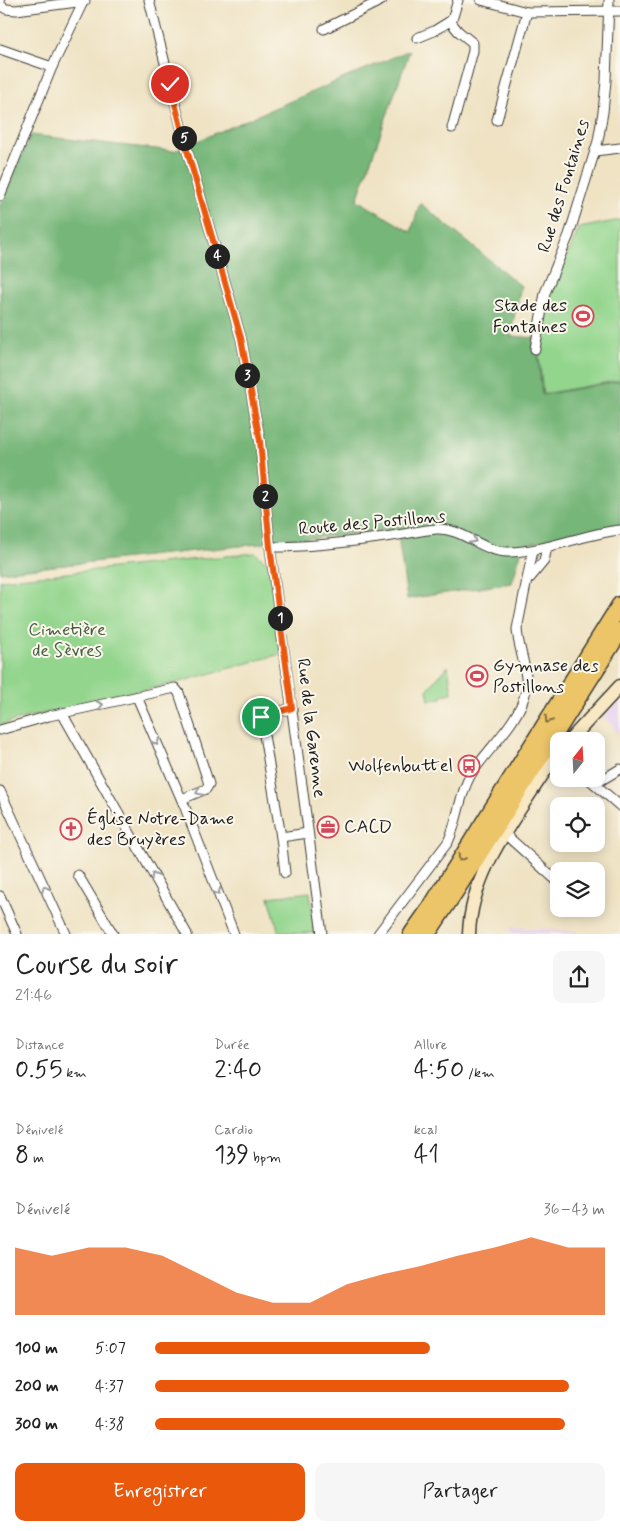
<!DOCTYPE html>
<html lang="fr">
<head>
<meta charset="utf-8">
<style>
	body { margin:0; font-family:Mynerve,sans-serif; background:#f6f6f6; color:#222; height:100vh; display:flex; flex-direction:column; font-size:19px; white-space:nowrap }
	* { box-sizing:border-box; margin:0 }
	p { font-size:16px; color:#767676 }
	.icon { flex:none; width:28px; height:28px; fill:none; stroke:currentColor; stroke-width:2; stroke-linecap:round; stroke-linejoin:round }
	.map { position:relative; height:934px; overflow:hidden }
	.side { display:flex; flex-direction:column; background:#fff; flex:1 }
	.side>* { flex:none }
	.needle { width:32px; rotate:18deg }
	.fabs { position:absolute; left:550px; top:732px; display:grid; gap:10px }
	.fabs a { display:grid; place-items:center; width:55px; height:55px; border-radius:10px; background:#fff; box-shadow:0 2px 12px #0003; font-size:25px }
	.pin { position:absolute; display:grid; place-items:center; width:42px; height:42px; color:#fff; margin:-21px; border:2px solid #fff; border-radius:50%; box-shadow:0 1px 5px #0007 }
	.km { position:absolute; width:25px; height:25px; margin:-12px; border-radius:50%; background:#222; color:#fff; font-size:14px; line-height:25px; text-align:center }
	.round { display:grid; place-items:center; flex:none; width:52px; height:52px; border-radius:10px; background:#f6f6f6 }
	.summary { display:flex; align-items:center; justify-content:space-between; height:85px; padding:0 15px }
	h1 { font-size:28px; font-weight:600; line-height:38px }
	.stats { display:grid; grid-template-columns:repeat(3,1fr); gap:8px; height:85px; padding:5px 15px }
	.stats div { display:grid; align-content:center }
	.stats b { font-size:25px; font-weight:600 }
	.stats small { font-size:14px; font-weight:400 }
	.stats p { font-size:14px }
	.chart { height:140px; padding:10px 15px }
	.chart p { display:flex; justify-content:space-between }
	.chart svg { width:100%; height:90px; margin-top:5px; fill:#ea580c; opacity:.7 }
	.primary-button { display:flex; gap:10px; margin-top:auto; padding:10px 15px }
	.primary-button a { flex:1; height:58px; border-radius:10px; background:#ea580c; color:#fff; font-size:20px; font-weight:600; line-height:58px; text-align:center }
	.primary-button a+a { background:#f6f6f6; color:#222 }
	ul { padding:0 15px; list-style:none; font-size:16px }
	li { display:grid; grid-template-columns:80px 60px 1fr; align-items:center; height:38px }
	li i { height:12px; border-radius:6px; background:#ea580c }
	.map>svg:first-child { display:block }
	.built { fill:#e7d2ef }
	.green { fill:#93d58d; stroke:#587854 }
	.forest { fill:#76b678; stroke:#49694a }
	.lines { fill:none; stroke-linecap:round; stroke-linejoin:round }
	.street-casing { stroke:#3c3a35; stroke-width:11 }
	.secondary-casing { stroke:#3c3a35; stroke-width:15 }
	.highway-casing { stroke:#3c3a35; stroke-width:19 }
	.street { stroke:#fff; stroke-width:9 }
	.secondary { stroke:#f8e8c3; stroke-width:12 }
	.highway { stroke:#edc569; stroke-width:16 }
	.oneway { stroke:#999 }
	.oneway2 { stroke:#847042 }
	.route-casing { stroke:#fff; stroke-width:10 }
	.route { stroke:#ea580c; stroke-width:6 }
	.labels { text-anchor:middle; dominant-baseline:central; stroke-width:4; stroke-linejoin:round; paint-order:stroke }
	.street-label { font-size:18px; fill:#1c1c1c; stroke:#fbf7ec }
	.poi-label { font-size:18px; fill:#1c1c1c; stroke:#fbf7ec; text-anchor:start }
	.park-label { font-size:18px; fill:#465d44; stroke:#fbf7ec }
</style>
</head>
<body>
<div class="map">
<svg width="620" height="934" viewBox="0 0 620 934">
	<rect width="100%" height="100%" fill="#fbf7ec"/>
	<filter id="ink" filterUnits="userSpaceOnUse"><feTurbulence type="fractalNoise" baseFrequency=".02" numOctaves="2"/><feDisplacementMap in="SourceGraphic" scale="10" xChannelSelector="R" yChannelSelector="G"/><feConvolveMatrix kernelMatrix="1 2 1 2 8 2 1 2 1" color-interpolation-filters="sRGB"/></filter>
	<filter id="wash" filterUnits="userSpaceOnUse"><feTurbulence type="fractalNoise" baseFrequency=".0096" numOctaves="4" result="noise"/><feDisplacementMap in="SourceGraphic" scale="20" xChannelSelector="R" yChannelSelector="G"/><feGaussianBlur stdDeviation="1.12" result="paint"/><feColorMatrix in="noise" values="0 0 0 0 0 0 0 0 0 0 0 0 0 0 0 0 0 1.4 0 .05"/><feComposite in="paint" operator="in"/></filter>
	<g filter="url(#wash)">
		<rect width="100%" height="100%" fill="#efe3c4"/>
		<!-- built -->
		<g class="built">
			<path d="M620,699v36l-16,-19z"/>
			<path d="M511,927l66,4v2h-66z"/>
		</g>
		<!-- green -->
		<g class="green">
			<path d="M620,220v160l-77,14 -4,-37 12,-62 28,-67z"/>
			<path d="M255,553l14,11 12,90 -105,29 -148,34 -28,8v-145z"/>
			<path d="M448,666l4,27 -10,2v3l-13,2 -2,-10z"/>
			<path d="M310,892l5,41h-36l-10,-36z"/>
		</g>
		<!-- forest -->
		<path class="forest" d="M410,50l-53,150 54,32 9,-29 101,83 -11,50 26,2 6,57 78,-14v145l-97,19 -11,38 -105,16 -10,-70 -397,43v-367l31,-70 143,16z"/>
	</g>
	<g filter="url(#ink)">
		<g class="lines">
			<!-- street casing -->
			<g class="street-casing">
				<g id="street">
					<path d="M149,0l38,150 54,188 19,103 10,106 52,387"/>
					<path d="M481,0l46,12 93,-1"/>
					<path d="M0,1v4l6,4 10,1 69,-9"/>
					<path d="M450,21l8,10 15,12v8l-21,77"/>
					<path d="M324,29l58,-29"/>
					<path d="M417,38l17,-7 18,-11 6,-20"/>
					<path d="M0,49l52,18"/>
					<path d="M497,120l30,-108"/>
					<path d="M595,151l25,-3"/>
					<path d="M0,196l52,-129 31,-65"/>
					<path d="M535,349l10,-56 24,-58 29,-94 5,-29 3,-31 3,-81"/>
					<path d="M270,547c40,0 82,-5 122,-11 15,-2 29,-6 45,-7 26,-1 45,23 71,23 38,0 74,-18 112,-22"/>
					<path d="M530,578l14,-17 3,-14"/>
					<path d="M137,697l47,108 50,129"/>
					<path d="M62,713l125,221"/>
					<path d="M0,730l49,-14 126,-28 4,5 30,91 -3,5 -24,10"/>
					<path d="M589,779l31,27"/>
					<path d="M595,784l25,-15"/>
					<path d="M0,791l66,143"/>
					<path d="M505,834l54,49"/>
					<path d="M281,837l27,-4"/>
					<path d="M285,873l-4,-36 -20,-120 31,-9"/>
					<path d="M78,875l35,59"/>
					<path d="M0,896l17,38"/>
					<path d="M378,934l70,-92c10,-21 11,-46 22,-66 17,-27 50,-54 56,-86 3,-18 -8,-42 -9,-61l16,-79"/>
				</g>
			</g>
			<!-- secondary casing -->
			<g class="secondary-casing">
				<g id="secondary">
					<path d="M569,741l51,-55"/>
					<path d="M469,934c2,-63 45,-114 77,-165l13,-15"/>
				</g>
			</g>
			<!-- highway casing -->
			<g class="highway-casing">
				<g id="highway">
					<path d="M412,934l19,-27 189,-302"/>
					<path d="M427,934l29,-44 164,-259"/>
				</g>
			</g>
			<!-- street -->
			<use href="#street" class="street"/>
			<!-- secondary -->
			<use href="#secondary" class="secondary"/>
			<!-- highway -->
			<use href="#highway" class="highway"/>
		</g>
		<!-- one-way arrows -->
		<defs><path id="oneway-chevron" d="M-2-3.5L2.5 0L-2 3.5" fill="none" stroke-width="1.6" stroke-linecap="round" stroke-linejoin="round" transform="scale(1.25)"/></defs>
		<g class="oneway">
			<use href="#oneway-chevron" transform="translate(473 540) rotate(28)"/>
			<use href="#oneway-chevron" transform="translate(100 705) rotate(-12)"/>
			<use href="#oneway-chevron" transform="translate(156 742) rotate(67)"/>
			<use href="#oneway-chevron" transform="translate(199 792) rotate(154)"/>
			<use href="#oneway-chevron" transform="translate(154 876) rotate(-119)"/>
			<use href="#oneway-chevron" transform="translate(45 889) rotate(-115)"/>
			<use href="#oneway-chevron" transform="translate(217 892) rotate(68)"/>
		</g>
		<g class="oneway2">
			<use href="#oneway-chevron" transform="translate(548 720) rotate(122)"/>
			<use href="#oneway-chevron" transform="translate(461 858) rotate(122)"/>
		</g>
	</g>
	<g class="lines" filter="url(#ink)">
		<!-- route casing -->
		<g class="route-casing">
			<path id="route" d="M170,84l17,66 54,188 19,103 10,106 22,161 -31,9"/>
		</g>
		<!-- route -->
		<use href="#route" class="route"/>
	</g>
	<!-- icons -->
	<defs>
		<g id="stadium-ring" transform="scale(1.125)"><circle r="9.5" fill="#fbf7ec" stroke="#d1495b" stroke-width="1.5"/><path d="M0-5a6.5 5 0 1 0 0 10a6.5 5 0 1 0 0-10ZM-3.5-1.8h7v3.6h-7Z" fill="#d1495b"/></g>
		<g id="bus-ring" transform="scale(1.125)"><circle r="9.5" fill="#fbf7ec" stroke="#d1495b" stroke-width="1.5"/><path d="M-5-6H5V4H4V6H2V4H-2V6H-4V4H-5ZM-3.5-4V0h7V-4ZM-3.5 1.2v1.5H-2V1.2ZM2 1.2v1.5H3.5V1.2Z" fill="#d1495b"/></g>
		<g id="office-ring" transform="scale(1.125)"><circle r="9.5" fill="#fbf7ec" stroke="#d1495b" stroke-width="1.5"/><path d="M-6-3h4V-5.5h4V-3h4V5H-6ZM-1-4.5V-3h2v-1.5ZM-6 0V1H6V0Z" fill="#d1495b"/></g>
		<g id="church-ring" transform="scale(1.125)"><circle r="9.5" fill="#fbf7ec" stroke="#d1495b" stroke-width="1.5"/><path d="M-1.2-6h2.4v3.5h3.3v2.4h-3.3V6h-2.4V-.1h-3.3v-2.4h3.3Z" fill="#d1495b"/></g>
	</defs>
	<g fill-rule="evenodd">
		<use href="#stadium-ring" x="583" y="316"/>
		<use href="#stadium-ring" x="477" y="676"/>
		<use href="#bus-ring" x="469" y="766"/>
		<use href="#office-ring" x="328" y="827"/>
		<use href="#church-ring" x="71" y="829"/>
	</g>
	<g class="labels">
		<!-- street labels -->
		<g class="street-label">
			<text transform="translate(564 186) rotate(-73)">Rue des Fontaines</text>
			<text transform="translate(372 523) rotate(-5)">Route des Postillons</text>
			<text transform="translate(311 728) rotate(83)">Rue de la Garenne</text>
		</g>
		<!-- poi labels -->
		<g class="poi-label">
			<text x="567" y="306" text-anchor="end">Stade des<tspan x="567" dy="21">Fontaines</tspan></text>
			<text x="493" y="666">Gymnase des<tspan x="493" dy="21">Postillons</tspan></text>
			<text x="453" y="766" text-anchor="end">Wolfenbuttel</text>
			<text x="87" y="819">Église Notre-Dame<tspan x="87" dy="21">des Bruyères</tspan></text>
			<text x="344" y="827">CACD</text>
		</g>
		<!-- park labels -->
		<g class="park-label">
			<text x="67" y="630">Cimetière<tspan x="67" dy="21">de Sèvres</tspan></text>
		</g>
	</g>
</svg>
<div class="fabs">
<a><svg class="needle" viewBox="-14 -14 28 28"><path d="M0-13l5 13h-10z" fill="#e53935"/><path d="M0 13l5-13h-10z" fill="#767676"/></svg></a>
<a><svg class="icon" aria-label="locate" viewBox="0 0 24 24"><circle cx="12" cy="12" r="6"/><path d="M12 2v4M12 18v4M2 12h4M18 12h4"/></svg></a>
<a><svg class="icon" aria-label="layers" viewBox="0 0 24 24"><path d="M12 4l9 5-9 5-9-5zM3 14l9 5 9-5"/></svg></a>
</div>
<div class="pin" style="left:261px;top:717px;background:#1e9e55"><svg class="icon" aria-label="arrive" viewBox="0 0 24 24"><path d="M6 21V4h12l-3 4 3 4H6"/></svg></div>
<div class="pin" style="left:170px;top:84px;background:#d93025"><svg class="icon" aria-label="check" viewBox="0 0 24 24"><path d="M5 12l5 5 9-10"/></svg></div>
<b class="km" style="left:280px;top:618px">1</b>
<b class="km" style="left:265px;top:496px">2</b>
<b class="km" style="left:247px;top:375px">3</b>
<b class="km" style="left:217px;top:256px">4</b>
<b class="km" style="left:184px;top:138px">5</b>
</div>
<section class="side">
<div class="summary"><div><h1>Course du soir</h1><p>21:46</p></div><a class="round"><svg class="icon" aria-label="share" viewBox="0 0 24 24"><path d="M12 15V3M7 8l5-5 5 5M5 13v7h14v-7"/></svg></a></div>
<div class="stats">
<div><p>Distance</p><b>0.55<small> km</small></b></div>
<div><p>Durée</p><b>2:40</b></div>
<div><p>Allure</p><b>4:50<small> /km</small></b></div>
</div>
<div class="stats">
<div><p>Dénivelé</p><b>8<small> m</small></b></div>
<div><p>Cardio</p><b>139<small> bpm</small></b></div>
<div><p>kcal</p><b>41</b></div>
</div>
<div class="chart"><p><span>Dénivelé</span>36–43 m</p>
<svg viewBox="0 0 160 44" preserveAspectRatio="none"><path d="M0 44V11L10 15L20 11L30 11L40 15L50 24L60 33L70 38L80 38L90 29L100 24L110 20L120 15L130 11L140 6L150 11L160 11V44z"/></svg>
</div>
<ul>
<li><b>100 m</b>5:07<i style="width:61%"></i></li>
<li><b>200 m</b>4:37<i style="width:92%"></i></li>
<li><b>300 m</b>4:38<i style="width:91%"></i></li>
</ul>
<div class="primary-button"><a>Enregistrer</a><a>Partager</a></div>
</section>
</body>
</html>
